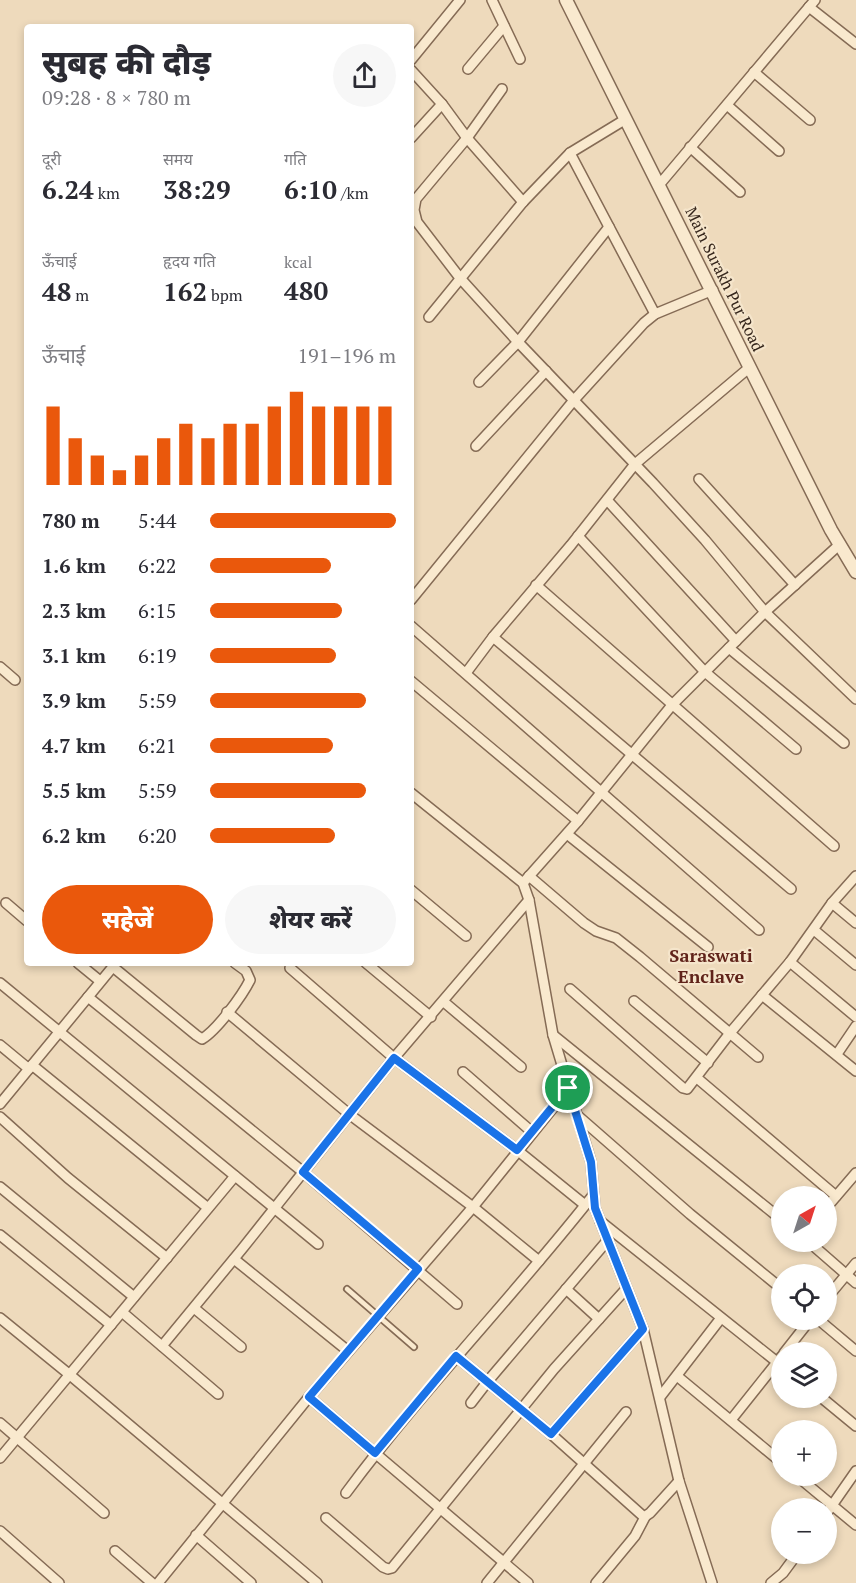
<!DOCTYPE html>
<html lang="hi">
<head>
<meta charset="utf-8">
<style>
	body { margin:0; font-family:"PT Serif","Noto Sans Devanagari",serif; background:#f7f7f7; color:#2b2b33; height:100vh; display:flex; flex-direction:column; font-size:22px; white-space:nowrap }
	* { box-sizing:border-box; margin:0 }
	p { font-size:20px; color:#7c7c81 }
	.icon { flex:none; width:33px; height:33px; fill:none; stroke:currentColor; stroke-width:2; stroke-linecap:round; stroke-linejoin:round }
	.map { position:relative; flex:1; overflow:hidden }
	.sheet { position:absolute; left:24px; top:24px; width:390px; height:942px; display:flex; flex-direction:column; background:#fff; border-radius:6px; box-shadow:0 3px 9px #0003 }
	.sheet>* { flex:none }
	.needle { width:39px; rotate:39deg }
	.tools { position:absolute; left:771px; top:1186px; display:grid; gap:12px }
	.tools a { display:grid; place-items:center; width:66px; height:66px; border-radius:50%; background:#fff; box-shadow:0 3px 9px #0003; font-size:30px }
	.pin { position:absolute; display:grid; place-items:center; width:51px; height:51px; color:#fff; margin:-26px; border:3px solid #fff; border-radius:50%; box-shadow:0 2px 6px #0007 }
	.round { display:grid; place-items:center; flex:none; width:63px; height:63px; border-radius:32px; background:#f7f7f7 }
	.summary { display:flex; align-items:center; justify-content:space-between; height:102px; padding:0 18px }
	h1 { font-size:33px; font-weight:800; line-height:45px }
	.metrics { display:grid; grid-template-columns:repeat(3,1fr); gap:9px; height:102px; padding:6px 18px }
	.metrics div { display:grid; align-content:center }
	.metrics b { font-size:26px; font-weight:800 }
	.metrics small { font-size:16px; font-weight:400 }
	.metrics p { font-size:16px }
	.chart { height:168px; padding:12px 18px }
	.chart p { display:flex; justify-content:space-between }
	.chart svg { width:100%; height:108px; margin-top:6px; stroke:#ea580c; stroke-width:6 }
	.button { display:flex; gap:12px; margin-top:auto; padding:12px 18px }
	.button a { flex:1; height:69px; border-radius:36px; background:#ea580c; color:#fff; font-size:24px; font-weight:800; line-height:69px; text-align:center }
	.button a+a { background:#f7f7f7; color:#2b2b33 }
	ul { padding:0 18px; list-style:none; font-size:20px }
	li { display:grid; grid-template-columns:96px 72px 1fr; align-items:center; height:45px }
	li i { height:15px; border-radius:8px; background:#ea580c }
	.map>svg:first-child { display:block }
	.lines { fill:none; stroke-linecap:round; stroke-linejoin:round }
	.service-casing { stroke:#856b55; stroke-width:8 }
	.minor-casing { stroke:#856b55; stroke-width:12 }
	.tertiary-casing { stroke:#856b55; stroke-width:15 }
	.service { stroke:#f9e9ce; stroke-width:4.5 }
	.minor { stroke:#f9e9ce; stroke-width:9 }
	.tertiary { stroke:#f9e9ce; stroke-width:12 }
	.route-casing { stroke:#fff; stroke-width:12 }
	.route { stroke:#1a73e8; stroke-width:8 }
	.labels { text-anchor:middle; dominant-baseline:central; stroke-width:4.5; stroke-linejoin:round; paint-order:stroke }
	.street-label { font-size:16px; fill:#34251b; stroke:#f5e5cb }
	.neighbourhood-label { font-size:18px; font-weight:bold; fill:#60231a; stroke:#f5e5cb }
</style>
</head>
<body>
<div class="map">
<svg width="856" height="1583" viewBox="0 0 856 1583">
	<rect width="100%" height="100%" fill="#eedabc"/>
	<g class="lines">
		<!-- service casing -->
		<g class="service-casing">
			<path id="service" d="M347,1289l67,58"/>
		</g>
		<!-- minor casing -->
		<g class="minor-casing">
			<g id="minor">
				<path d="M492,0l28,59"/>
				<path d="M809,7l47,37"/>
				<path d="M411,60l49,-60"/>
				<path d="M468,69l36,-43"/>
				<path d="M411,70l31,34 25,34 56,64"/>
				<path d="M754,72l56,48"/>
				<path d="M502,89l-35,49 -51,61 -2,11 3,12 43,56 58,64 135,141 52,57 60,72 91,87"/>
				<path d="M727,105l52,46"/>
				<path d="M411,138l31,-34"/>
				<path d="M690,147l50,45"/>
				<path d="M570,153l85,161"/>
				<path d="M659,185l156,-185"/>
				<path d="M429,317l94,-115 47,-49 56,-34"/>
				<path d="M479,382l39,-40 91,-115"/>
				<path d="M476,446l70,-75"/>
				<path d="M699,479l96,106"/>
				<path d="M607,500l129,141"/>
				<path d="M578,536l127,136 91,77"/>
				<path d="M536,585l298,261"/>
				<path d="M411,600l163,-200 70,-77 11,-9 58,-24"/>
				<path d="M411,626l348,304"/>
				<path d="M493,637l298,252"/>
				<path d="M729,648l115,95"/>
				<path d="M0,667l15,13"/>
				<path d="M466,673l27,-36 78,-92 64,-81 115,-97"/>
				<path d="M411,681l167,140"/>
				<path d="M411,793l112,90 6,17 24,135 38,127 4,46 48,121 36,152 33,102"/>
				<path d="M567,834l141,113"/>
				<path d="M529,876l55,47 12,8 20,7 24,19 118,100"/>
				<path d="M523,883l55,-62 94,-116 93,-93 74,-67"/>
				<path d="M411,890l55,46"/>
				<path d="M6,903l21,18"/>
				<path d="M832,903l24,20"/>
				<path d="M814,930l42,35"/>
				<path d="M790,962l66,55"/>
				<path d="M78,963l22,18"/>
				<path d="M366,963l65,54"/>
				<path d="M113,967l83,68 6,4c15,-9 40,-43 48,-59l-4,-9 -11,-8"/>
				<path d="M290,968l104,90 123,92 68,55"/>
				<path d="M0,983l318,261"/>
				<path d="M570,989l113,99 4,1 43,-56 60,-71 42,-59 24,-27"/>
				<path d="M762,995l94,76"/>
				<path d="M88,997l215,175 154,132"/>
				<path d="M634,1001l74,62"/>
				<path d="M444,1002l77,65"/>
				<path d="M227,1012l122,102 124,93 66,54"/>
				<path d="M553,1035l229,185"/>
				<path d="M0,1045l29,24"/>
				<path d="M837,1054l19,-28"/>
				<path d="M32,1065l176,143"/>
				<path d="M463,1072l69,60"/>
				<path d="M697,1078l139,118"/>
				<path d="M0,1104l116,-141"/>
				<path d="M578,1116l112,98 92,75"/>
				<path d="M0,1117l68,61 99,80"/>
				<path d="M0,1187l134,110"/>
				<path d="M826,1208l30,-35"/>
				<path d="M600,1221l182,145"/>
				<path d="M0,1235l111,90"/>
				<path d="M809,1242l47,41"/>
				<path d="M234,1259l114,92"/>
				<path d="M566,1289l33,30"/>
				<path d="M826,1299l30,-36"/>
				<path d="M194,1308l47,39"/>
				<path d="M122,1312l96,82"/>
				<path d="M0,1318l70,57 247,208"/>
				<path d="M819,1320l37,31"/>
				<path d="M162,1346l80,-97 152,-191 135,-158"/>
				<path d="M784,1353l26,-33"/>
				<path d="M456,1356l95,78 93,83 6,-4 29,-32"/>
				<path d="M677,1376l105,87"/>
				<path d="M309,1397l219,186"/>
				<path d="M660,1397l61,-79"/>
				<path d="M822,1398l34,28"/>
				<path d="M471,1403l17,-22 119,-140"/>
				<path d="M731,1420l51,-64"/>
				<path d="M0,1423l104,90"/>
				<path d="M551,1434l92,-105"/>
				<path d="M0,1458l235,-282"/>
				<path d="M797,1476l59,49"/>
				<path d="M346,1493c77,-104 168,-197 248,-299"/>
				<path d="M826,1514l30,-43"/>
				<path d="M326,1518l57,49 5,2 4,-1 162,-199 72,-80"/>
				<path d="M0,1531l59,52"/>
				<path d="M196,1535l55,48"/>
				<path d="M115,1551l37,32"/>
				<path d="M158,1583l151,-186 164,-190 96,-119"/>
				<path d="M487,1583l139,-171"/>
				<path d="M596,1583l39,-47 10,-19"/>
				<path d="M771,1583l12,-10 14,-19"/>
			</g>
		</g>
		<!-- tertiary casing -->
		<g class="tertiary-casing">
			<path id="tertiary" d="M566,0l265,530 25,42"/>
		</g>
		<!-- service -->
		<use href="#service" class="service"/>
		<!-- minor -->
		<use href="#minor" class="minor"/>
		<!-- tertiary -->
		<use href="#tertiary" class="tertiary"/>
	</g>
	<g class="lines">
		<!-- route casing -->
		<g class="route-casing">
			<path id="route" d="M394,1058l123,92 51,-62 23,74 4,46 48,121 -92,105 -95,-78 -81,97 -66,-56 109,-128 -115,-97z"/>
		</g>
		<!-- route -->
		<use href="#route" class="route"/>
	</g>
	<g class="labels">
		<!-- street labels -->
		<g class="street-label">
			<text transform="translate(725 279) rotate(64)">Main Surakh Pur Road</text>
		</g>
		<!-- neighbourhood labels -->
		<g class="neighbourhood-label">
			<text x="711" y="955">Saraswati<tspan x="711" dy="21">Enclave</tspan></text>
		</g>
	</g>
</svg>
<div class="tools">
<a><svg class="needle" viewBox="-14 -14 28 28"><path d="M0-13l5 13h-10z" fill="#e53935"/><path d="M0 13l5-13h-10z" fill="#7c7c81"/></svg></a>
<a><svg class="icon" aria-label="locate" viewBox="0 0 24 24"><circle cx="12" cy="12" r="6"/><path d="M12 2v4M12 18v4M2 12h4M18 12h4"/></svg></a>
<a><svg class="icon" aria-label="layers" viewBox="0 0 24 24"><path d="M12 4l9 5-9 5-9-5zM3 14l9 5 9-5"/></svg></a>
<a>+</a>
<a>−</a>
</div>
<div class="pin" style="left:568px;top:1088px;background:#1e9e55"><svg class="icon" aria-label="arrive" viewBox="0 0 24 24"><path d="M6 21V4h12l-3 4 3 4H6"/></svg></div>
<section class="sheet">
<div class="summary"><div><h1>सुबह की दौड़</h1><p>09:28 · 8 × 780 m</p></div><a class="round"><svg class="icon" aria-label="share" viewBox="0 0 24 24"><path d="M12 15V3M7 8l5-5 5 5M5 13v7h14v-7"/></svg></a></div>
<div class="metrics">
<div><p>दूरी</p><b>6.24<small> km</small></b></div>
<div><p>समय</p><b>38:29</b></div>
<div><p>गति</p><b>6:10<small> /km</small></b></div>
</div>
<div class="metrics">
<div><p>ऊँचाई</p><b>48<small> m</small></b></div>
<div><p>हृदय गति</p><b>162<small> bpm</small></b></div>
<div><p>kcal</p><b>480</b></div>
</div>
<div class="chart"><p><span>ऊँचाई</span>191–196 m</p>
<svg viewBox="0 0 160 44" preserveAspectRatio="none"><path d="M5 44V12M15 44V25M25 44V32M35 44V38M45 44V32M55 44V25M65 44V19M75 44V25M85 44V19M95 44V19M105 44V12M115 44V6M125 44V12M135 44V12M145 44V12M155 44V12"/></svg>
</div>
<ul>
<li><b>780 m</b>5:44<i style="width:100%"></i></li>
<li><b>1.6 km</b>6:22<i style="width:65%"></i></li>
<li><b>2.3 km</b>6:15<i style="width:71%"></i></li>
<li><b>3.1 km</b>6:19<i style="width:68%"></i></li>
<li><b>3.9 km</b>5:59<i style="width:84%"></i></li>
<li><b>4.7 km</b>6:21<i style="width:66%"></i></li>
<li><b>5.5 km</b>5:59<i style="width:84%"></i></li>
<li><b>6.2 km</b>6:20<i style="width:67%"></i></li>
</ul>
<div class="button"><a>सहेजें</a><a>शेयर करें</a></div>
</section>
</div>
</body>
</html>
